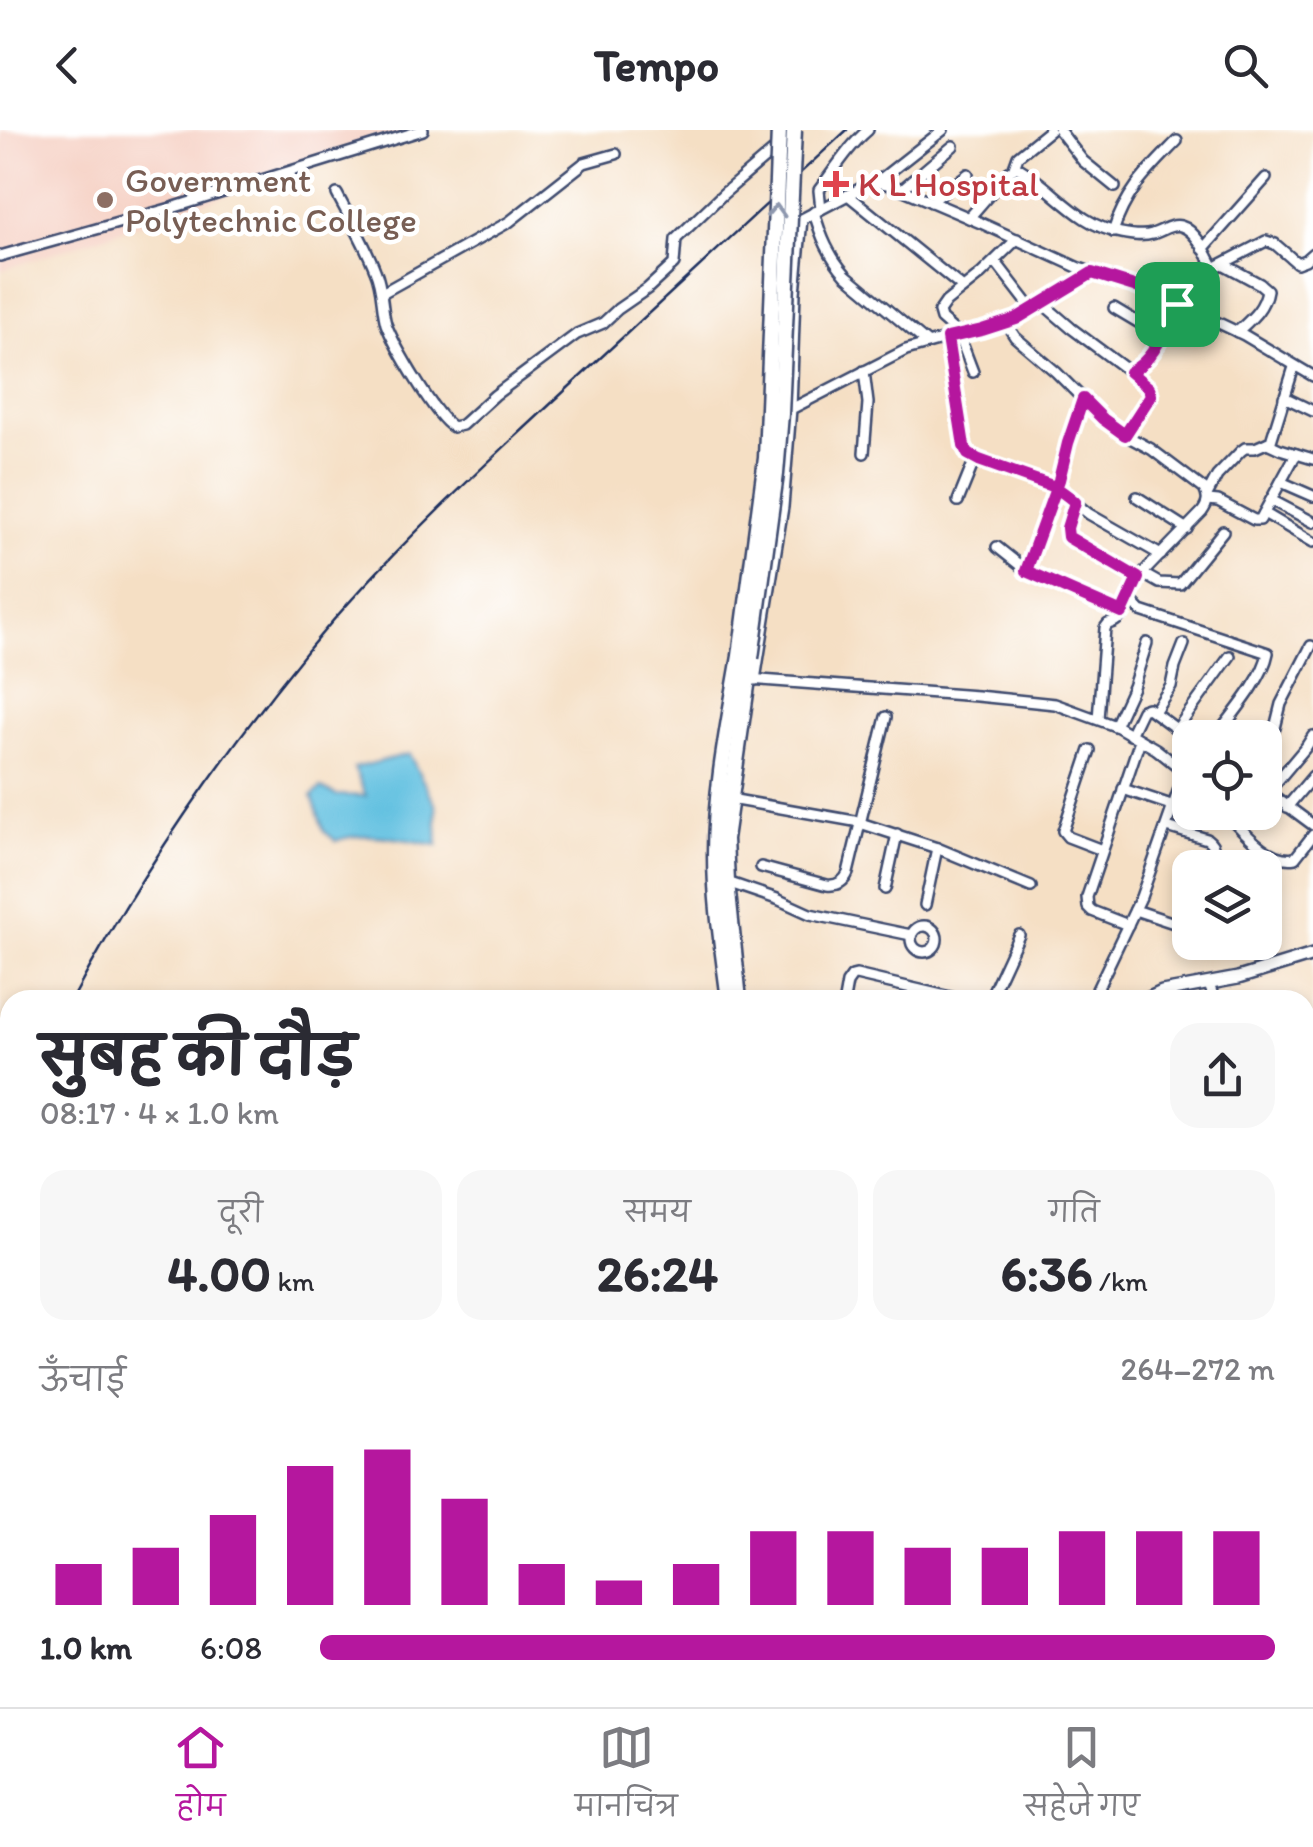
<!DOCTYPE html>
<html lang="hi">
<head>
<meta charset="utf-8">
<style>
	body { margin:0; font-family:Itim,"Playpen Sans Deva",sans-serif; background:#f7f7f7; color:#2b2b33; height:100vh; display:flex; flex-direction:column; font-size:38px; white-space:nowrap }
	* { box-sizing:border-box; margin:0 }
	p { font-size:32px; color:#7c7c81 }
	.icon { flex:none; width:55px; height:55px; fill:none; stroke:currentColor; stroke-width:2; stroke-linecap:round; stroke-linejoin:round }
	.map { position:relative; flex:1; overflow:hidden }
	.sheet { position:absolute; left:0px; top:860px; width:1315px; height:718px; display:flex; flex-direction:column; background:#fff; border-radius:30px 30px 0 0; box-shadow:0 5px 15px #0003 }
	.sheet>* { flex:none }
	.fabs { position:absolute; left:1172px; top:590px; display:grid; gap:20px }
	.fabs a { display:grid; place-items:center; width:110px; height:110px; border-radius:20px; background:#fff; box-shadow:0 5px 15px #0003; font-size:50px }
	.pin { position:absolute; display:grid; place-items:center; width:85px; height:85px; color:#fff; margin:-42px; border-radius:20px; box-shadow:0 5px 15px #0006 }
	.round { display:grid; place-items:center; flex:none; width:105px; height:105px; border-radius:30px; background:#f7f7f7 }
	.headline { display:flex; align-items:center; justify-content:space-between; height:170px; padding:0 40px }
	h1 { font-size:55px; font-weight:700; line-height:75px }
	.figures { display:grid; grid-template-columns:repeat(3,1fr); gap:15px; height:170px; padding:10px 40px }
	.figures div { display:grid; align-content:center; border-radius:25px; background:#f7f7f7; text-align:center }
	.figures b { font-size:50px; font-weight:700 }
	.figures small { font-size:28px; font-weight:400 }
	.figures p { font-size:28px }
	.chart { height:280px; padding:20px 40px }
	.chart p { display:flex; justify-content:space-between }
	.chart svg { width:100%; height:180px; margin-top:10px; stroke:#b5179e; stroke-width:6 }
	ul { padding:0 40px; list-style:none; font-size:32px }
	li { display:grid; grid-template-columns:160px 120px 1fr; align-items:center; height:75px }
	li i { height:25px; border-radius:12px; background:#b5179e }
	header { display:flex; justify-content:space-between; align-items:center; height:130px; padding:0 40px; background:#fff; font-size:45px; font-weight:700 }
	.menu { display:flex; justify-content:space-around; align-items:center; height:140px; border-top:2px solid #e1e1e2; background:#fff; font-size:28px; color:#7c7c81 }
	.menu a { display:grid; justify-items:center; gap:5px }
	.menu .current { color:#b5179e }
	.map>svg:first-child { display:block }
	.built { fill:#f6d1c5 }
	.water { fill:#63c1e1; stroke:#3f78a0; stroke-width:2.5 }
	.lines { fill:none; stroke-linecap:round; stroke-linejoin:round }
	.minor-casing { stroke:#3c496d; stroke-width:14 }
	.tertiary-casing { stroke:#3c496d; stroke-width:16 }
	.primary-casing { stroke:#3c496d; stroke-width:19 }
	.minor { stroke:#fff; stroke-width:9 }
	.tertiary { stroke:#fff; stroke-width:11 }
	.primary { stroke:#fff; stroke-width:14 }
	.rail { stroke:#1b2f5e; stroke-width:2.5 }
	.primary-bridge-casing { stroke:#3c496d; stroke-width:19; stroke-linecap:butt }
	.primary-bridge { stroke:#fff; stroke-width:14 }
	.oneway { stroke:#8d97ae }
	.route-casing { stroke:#fff; stroke-width:20 }
	.route { stroke:#b5179e; stroke-width:12 }
	.health-dot { fill:#e0444e; stroke:#fff; stroke-width:4 }
	.education-dot { fill:#8d6e63; stroke:#fff; stroke-width:4 }
	.labels { text-anchor:middle; dominant-baseline:central; stroke-width:9; stroke-linejoin:round; paint-order:stroke }
	.education-label { font-size:35px; fill:#785e54; stroke:#fff; text-anchor:start }
	.health-label { font-size:35px; fill:#be3a42; stroke:#fff; text-anchor:start }
</style>
</head>
<body>
<header><svg class="icon" aria-label="back" viewBox="0 0 24 24"><path d="M15 5l-7 7 7 7"/></svg>Tempo<svg class="icon" aria-label="search" viewBox="0 0 24 24"><circle cx="10" cy="10" r="6"/><path d="M15 15l6 6"/></svg></header>
<div class="map">
<svg width="1313" height="1577" viewBox="0 0 1313 1577">
	<rect width="100%" height="100%" fill="#fff"/>
	<filter id="ink" filterUnits="userSpaceOnUse"><feTurbulence type="fractalNoise" baseFrequency=".01" numOctaves="2"/><feDisplacementMap in="SourceGraphic" scale="20" xChannelSelector="R" yChannelSelector="G"/><feConvolveMatrix kernelMatrix="1 2 1 2 8 2 1 2 1" color-interpolation-filters="sRGB"/></filter>
	<filter id="wash" filterUnits="userSpaceOnUse"><feTurbulence type="fractalNoise" baseFrequency=".0048" numOctaves="4" result="noise"/><feDisplacementMap in="SourceGraphic" scale="40" xChannelSelector="R" yChannelSelector="G"/><feGaussianBlur stdDeviation="2.25" result="paint"/><feColorMatrix in="noise" values="0 0 0 0 0 0 0 0 0 0 0 0 0 0 0 0 0 1.4 0 .05"/><feComposite in="paint" operator="in"/></filter>
	<g filter="url(#wash)">
		<rect width="100%" height="100%" fill="#f5dfc4"/>
		<!-- built -->
		<path class="built" d="M0,0h419l-419,141z"/>
		<!-- water -->
		<path class="water" d="M409,624l27,52 2,39c-31,-4 -72,-16 -102,-4l-12,-10 -12,-35 9,-8 15,7 30,1 -12,-28z"/>
	</g>
	<g filter="url(#ink)">
		<g class="lines">
			<!-- minor casing -->
			<g class="minor-casing">
				<g id="minor">
					<path d="M1059,0l24,31 32,26"/>
					<path d="M1014,37l4,-11 32,-26"/>
					<path d="M877,52l66,-52"/>
					<path d="M902,59l51,-43"/>
					<path d="M337,64c13,25 28,50 38,76 8,18 6,36 11,54 8,21 49,93 67,103l9,-2 33,-30 82,-61 26,-11 15,-14 29,-20 27,-25 2,-25 47,-45 56,-48"/>
					<path d="M848,65l115,93"/>
					<path d="M931,72l37,-28"/>
					<path d="M821,79l-2,-19c16,-21 29,-43 49,-60"/>
					<path d="M814,82c7,25 15,44 32,63l81,68"/>
					<path d="M969,88l40,-46 8,-5c36,20 61,59 104,66 10,2 21,4 31,1 9,-2 19,-11 29,-8 15,4 27,30 33,42 -4,15 -21,26 -29,39"/>
					<path d="M1113,102c13,-41 35,-61 64,-91"/>
					<path d="M1203,119l63,-71"/>
					<path d="M0,126l175,-49 248,-77"/>
					<path d="M995,131l37,48"/>
					<path d="M1223,134l37,20 7,6c-3,19 -16,29 -30,42"/>
					<path d="M1214,138l52,-27 9,3 22,19 8,-3 8,-7"/>
					<path d="M382,163l127,-71 75,-59 32,-9"/>
					<path d="M1042,173l29,25 59,44c26,-13 34,-43 47,-68"/>
					<path d="M1114,178l47,28"/>
					<path d="M1006,193l9,14 41,35 47,47 22,16 26,14 53,40c5,9 4,15 -2,23l-64,66 -9,20 12,13 127,42c-5,27 -36,62 -53,85"/>
					<path d="M947,208l17,108 4,8 11,6 77,28 33,26 72,41"/>
					<path d="M864,241l4,32 -4,50"/>
					<path d="M973,242l-14,-37 -18,-16 -2,-7 7,-10 35,-28 36,-35"/>
					<path d="M1284,267l29,14"/>
					<path d="M791,279l4,-116 7,-74 67,-35 8,-2 15,3 89,38 98,45 55,18 51,21 59,28 69,41"/>
					<path d="M1125,305l26,-40 -2,-6 -19,-17"/>
					<path d="M1267,313l13,6 33,10"/>
					<path d="M1281,352l32,14"/>
					<path d="M1207,365l10,-19 24,-25 4,-3h10l16,-7 23,-74"/>
					<path d="M1137,367l50,32"/>
					<path d="M1208,370l10,1 36,19h6l36,-66"/>
					<path d="M1271,370l42,22"/>
					<path d="M958,371l17,-42"/>
					<path d="M1075,373l-8,25 1,9 70,41"/>
					<path d="M1264,383l49,29"/>
					<path d="M997,417l35,28 91,38"/>
					<path d="M1025,441l34,-91 9,-37 15,-44"/>
					<path d="M1143,444l16,9 21,1 43,-53"/>
					<path d="M749,549l228,17 78,8 63,23 38,22 29,23 5,-6"/>
					<path d="M755,550l28,-173 8,-98 115,-59 110,-31 76,-46"/>
					<path d="M1154,582l17,-26 4,-19 9,-23"/>
					<path d="M1098,589l7,-91 3,-4c14,-3 16,-14 21,-26"/>
					<path d="M1115,596l18,-39 14,-44"/>
					<path d="M1177,599l53,-73"/>
					<path d="M1130,605l12,-25 6,-2 42,31"/>
					<path d="M1265,610l10,-12 6,-24 30,-58"/>
					<path d="M1090,620l-27,81 5,6 34,13"/>
					<path d="M1123,659l51,17"/>
					<path d="M1267,661l46,34"/>
					<path d="M1268,662l38,-45 7,-11"/>
					<path d="M730,669l124,22 83,27 94,39"/>
					<path d="M1287,677l26,-31"/>
					<path d="M1225,682c18,18 43,51 70,46l18,-23"/>
					<path d="M1167,697l40,12c11,8 6,17 2,29"/>
					<path d="M761,737l66,18c10,1 17,-3 21,-12l38,-156"/>
					<path d="M727,752l50,17 33,15 101,21"/>
					<path d="M885,759l12,-55"/>
					<path d="M925,775l12,-57"/>
					<path d="M1135,780l39,13 13,-1 3,-4"/>
					<path d="M1128,795l-36,-14 -4,-4 -1,-10 53,-157"/>
					<circle cx="924" cy="809" r="13"/>
					<path d="M1209,855l6,15"/>
					<path d="M844,870l3,-17 5,-7 4,-1 107,25"/>
					<path d="M989,870l30,-65"/>
					<path d="M1092,870l49,-103 39,-111 8,-11"/>
					<path d="M1305,890h8"/>
					<path d="M1305,951l8,-1"/>
					<path d="M1305,988l8,-1"/>
					<path d="M1305,1076l8,2"/>
					<path d="M0,1225h10"/>
					<path d="M1305,1233l8,1"/>
					<path d="M0,1272l10,-1"/>
					<path d="M0,1322h10"/>
					<path d="M1305,1338l8,-13"/>
					<path d="M1305,1365l8,2"/>
					<path d="M0,1370h10"/>
					<path d="M1305,1401l8,2"/>
					<path d="M0,1420h10"/>
					<path d="M1305,1440l8,-20"/>
					<path d="M0,1467h10"/>
					<path d="M0,1515h10"/>
					<path d="M1305,1543l8,3"/>
					<path d="M0,1567h10"/>
					<path d="M182,1568l11,3 5,-3"/>
					<path d="M387,1568l5,9"/>
					<path d="M415,1568l-1,7 5,1 37,-8"/>
					<path d="M543,1568l27,9"/>
					<path d="M801,1568l3,9"/>
					<path d="M869,1568l4,9"/>
					<path d="M141,1572l1,-4"/>
					<path d="M482,1577l3,-9"/>
					<path d="M590,1577l3,-9"/>
					<path d="M661,1577l3,-9"/>
					<path d="M999,1577l45,-9"/>
					<path d="M1080,1577l1,-9"/>
					<path d="M1138,1577l3,-9"/>
				</g>
			</g>
			<!-- tertiary casing -->
			<g class="tertiary-casing">
				<path id="tertiary" d="M1145,870l17,-8 76,-14 75,-23"/>
			</g>
			<!-- primary casing -->
			<g class="primary-casing">
				<g id="primary">
					<path d="M729,870c-6,-48 -14,-97 -14,-146 0,-66 14,-133 25,-198"/>
					<path d="M739,870l-12,-118 -2,-43 26,-181"/>
					<path d="M943,1568l4,9"/>
				</g>
			</g>
			<!-- minor -->
			<use href="#minor" class="minor"/>
			<!-- tertiary -->
			<use href="#tertiary" class="tertiary"/>
			<!-- primary -->
			<use href="#primary" class="primary"/>
			<!-- rail -->
			<g class="rail">
				<path d="M72,870c67,-125 147,-241 236,-350 79,-96 171,-180 261,-263 93,-86 185,-172 278,-257"/>
				<path d="M0,1000l10,-23"/>
			</g>
			<!-- primary-bridge casing -->
			<g class="primary-bridge-casing">
				<g id="primary-bridge">
					<path d="M740,526l26,-198 13,-328"/>
					<path d="M751,528l25,-184 5,-60 13,-284"/>
				</g>
			</g>
			<!-- primary-bridge -->
			<use href="#primary-bridge" class="primary-bridge"/>
		</g>
		<!-- one-way arrows -->
		<defs><path id="oneway-chevron" d="M-2-3.5L2.5 0L-2 3.5" fill="none" stroke-width="1.6" stroke-linecap="round" stroke-linejoin="round" transform="scale(2.5)"/></defs>
		<use class="oneway" href="#oneway-chevron" transform="translate(776 81) rotate(-88)"/>
	</g>
	<g class="lines" filter="url(#ink)">
		<!-- route casing -->
		<g class="route-casing">
			<path id="route" d="M1177,174l-43,-18 -42,-13 -76,46 -34,11 -35,8 17,108 4,8 11,6 73,26c9,4 16,10 23,16l-8,26 1,9 70,41 -16,35 -96,-42 33,-91 9,-37 15,-44 20,20 22,16 26,-40 -2,-7 -19,-16c26,-13 34,-43 47,-68"/>
		</g>
		<!-- route -->
		<use href="#route" class="route"/>
	</g>
	<!-- markers -->
	<path class="health-dot" d="M831 39h10v10h10v10h-10v10h-10v-10h-10v-10h10z"/>
	<circle class="education-dot" cx="105" cy="70" r="10"/>
	<g class="labels">
		<!-- education labels -->
		<g class="education-label">
			<text x="125" y="50">Government<tspan x="125" dy="40">Polytechnic College</tspan></text>
		</g>
		<!-- health labels -->
		<g class="health-label">
			<text x="858" y="54">K L Hospital</text>
		</g>
	</g>
</svg>
<div class="fabs">
<a><svg class="icon" aria-label="locate" viewBox="0 0 24 24"><circle cx="12" cy="12" r="6"/><path d="M12 2v4M12 18v4M2 12h4M18 12h4"/></svg></a>
<a><svg class="icon" aria-label="layers" viewBox="0 0 24 24"><path d="M12 4l9 5-9 5-9-5zM3 14l9 5 9-5"/></svg></a>
</div>
<div class="pin" style="left:1177px;top:174px;background:#1e9e55"><svg class="icon" aria-label="arrive" viewBox="0 0 24 24"><path d="M6 21V4h12l-3 4 3 4H6"/></svg></div>
<section class="sheet">
<div class="headline"><div><h1>सुबह की दौड़</h1><p>08:17 · 4 × 1.0 km</p></div><a class="round"><svg class="icon" aria-label="share" viewBox="0 0 24 24"><path d="M12 15V3M7 8l5-5 5 5M5 13v7h14v-7"/></svg></a></div>
<div class="figures">
<div><p>दूरी</p><b>4.00<small> km</small></b></div>
<div><p>समय</p><b>26:24</b></div>
<div><p>गति</p><b>6:36<small> /km</small></b></div>
</div>
<div class="chart"><p><span>ऊँचाई</span>264–272 m</p>
<svg viewBox="0 0 160 44" preserveAspectRatio="none"><path d="M5 44V34M15 44V30M25 44V22M35 44V10M45 44V6M55 44V18M65 44V34M75 44V38M85 44V34M95 44V26M105 44V26M115 44V30M125 44V30M135 44V26M145 44V26M155 44V26"/></svg>
</div>
<ul>
<li><b>1.0 km</b>6:08<i style="width:100%"></i></li>
</ul>
</section>
</div>
<nav class="menu">
<a class="current"><svg class="icon" aria-label="home" viewBox="0 0 24 24"><path d="M3 11l9-7 9 7M6 9v11h12V9"/></svg>होम</a>
<a><svg class="icon" aria-label="map" viewBox="0 0 24 24"><path d="M3 6l6-2 6 2 6-2v14l-6 2-6-2-6 2zM9 4v14M15 6v14"/></svg>मानचित्र</a>
<a><svg class="icon" aria-label="saved" viewBox="0 0 24 24"><path d="M7 4h10v16l-5-4-5 4z"/></svg>सहेजे गए</a>
</nav>
</body>
</html>
